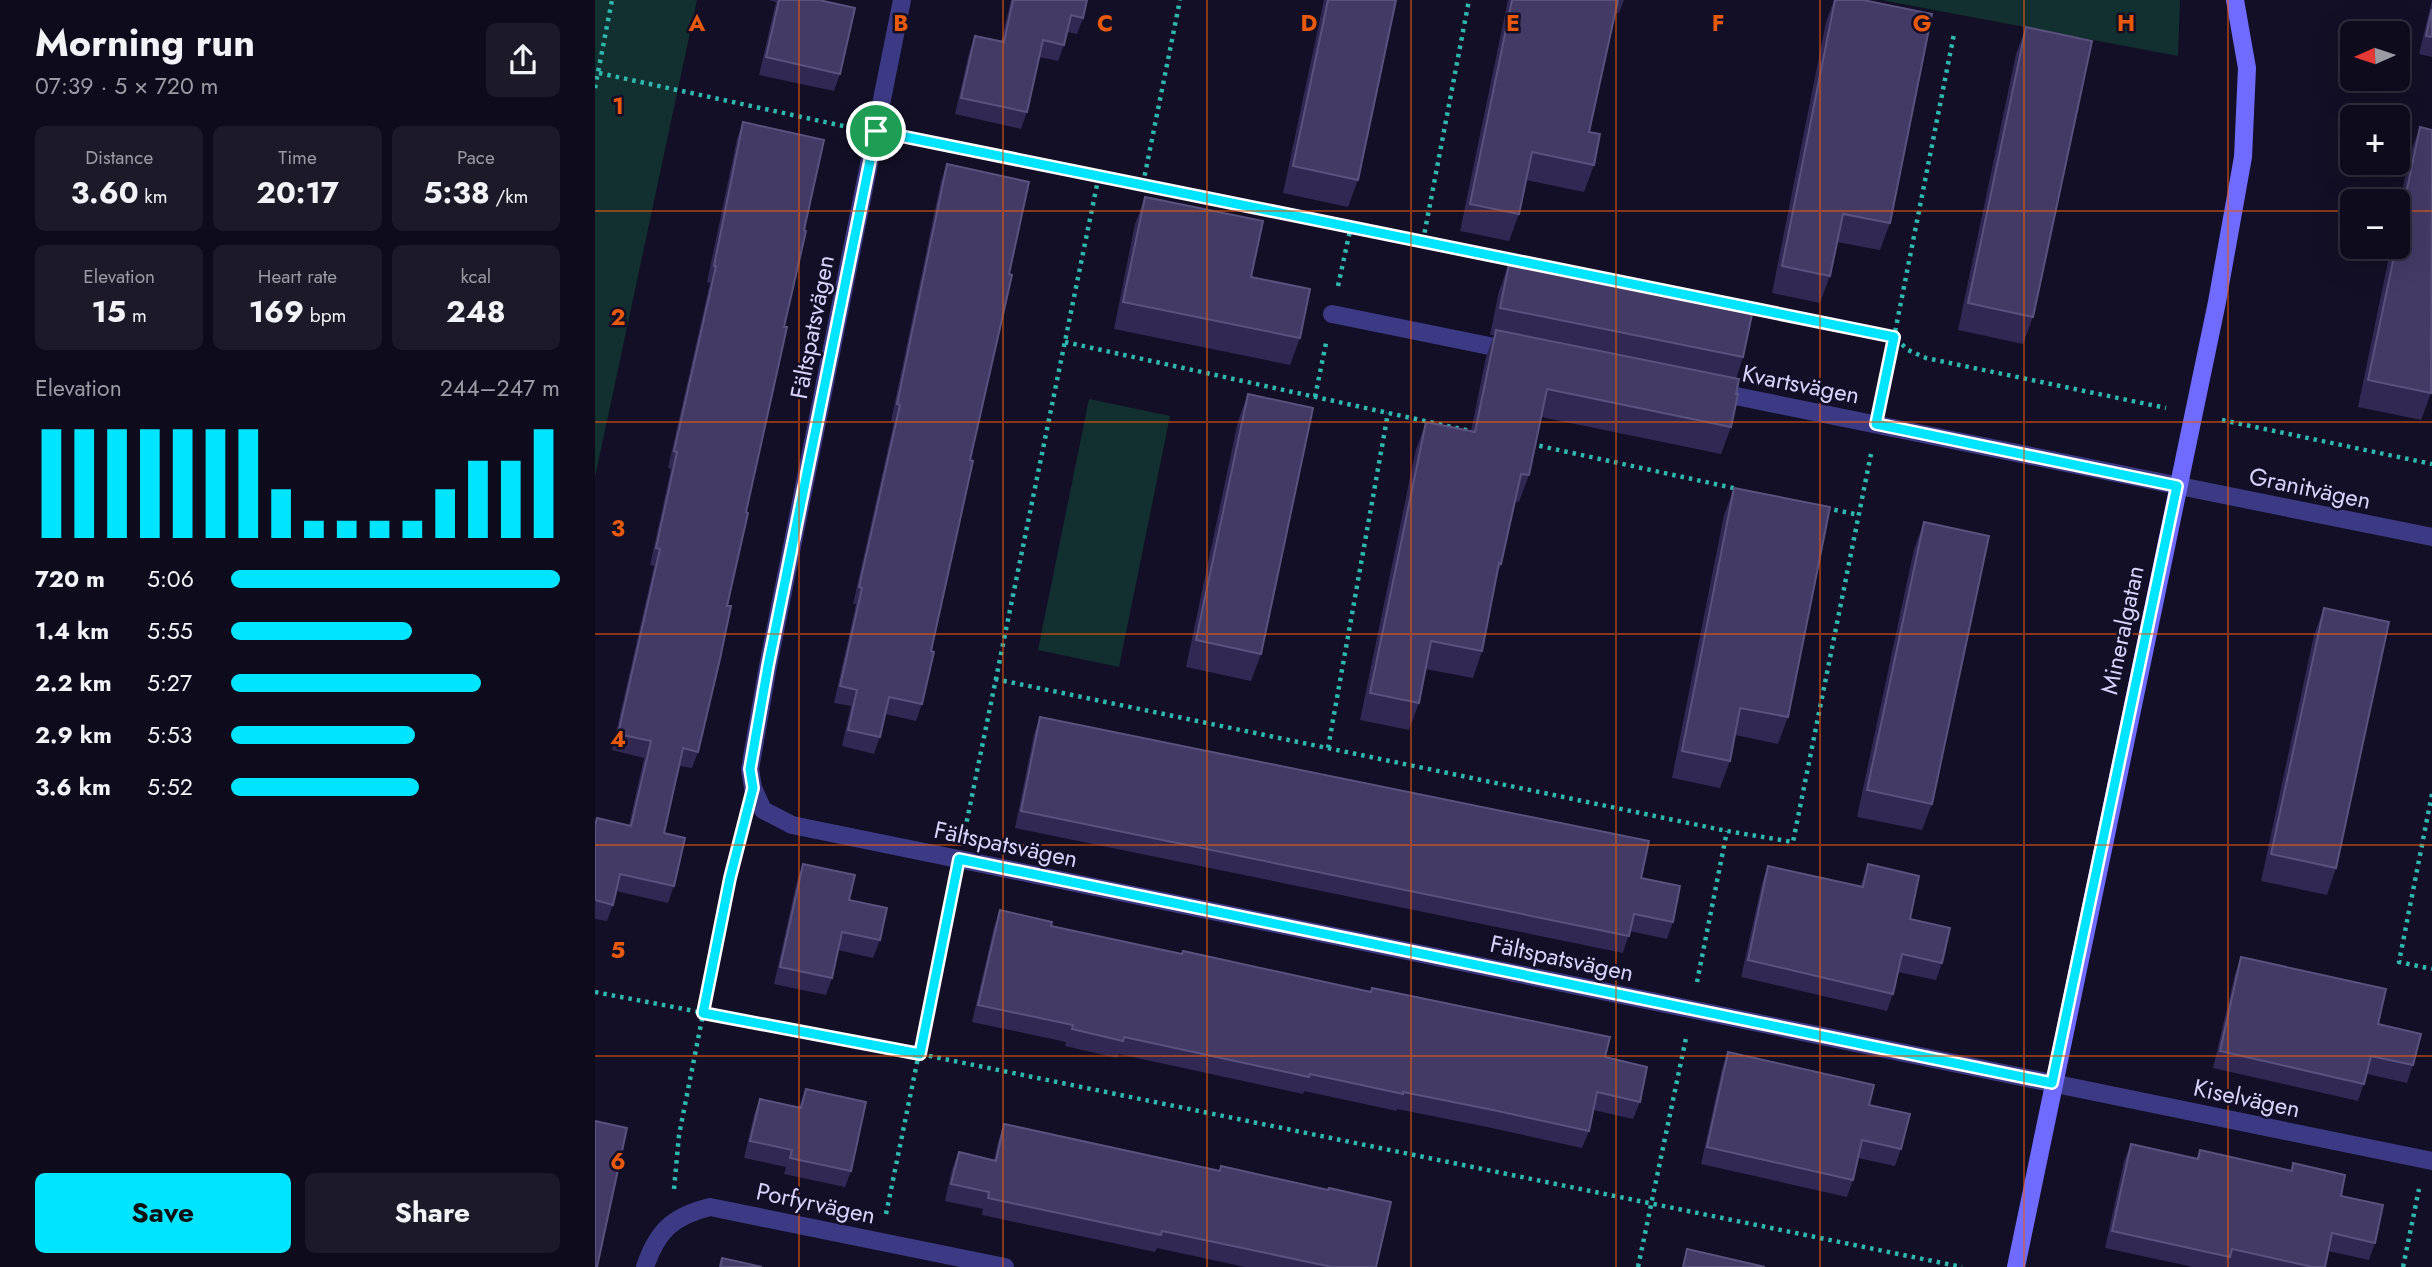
<!DOCTYPE html>
<html lang="en">
<head>
<meta charset="utf-8">
<style>
	body { margin:0; font-family:Jost,sans-serif; background:#1c1929; color:#f1f3f6; height:100vh; display:flex; flex-direction:column; font-size:26px; white-space:nowrap }
	* { box-sizing:border-box; margin:0 }
	p { font-size:23px; color:#9b9ba3 }
	.icon { flex:none; width:38px; height:38px; fill:none; stroke:currentColor; stroke-width:2; stroke-linecap:round; stroke-linejoin:round }
	.map { position:relative; flex:1; overflow:hidden }
	.panel { display:flex; flex-direction:column; background:#0e0b1c; width:595px }
	.panel>* { flex:none }
	.needle { width:46px; rotate:267deg }
	.tools { position:absolute; left:1745px; top:21px; display:grid; gap:14px }
	.tools a { display:grid; place-items:center; width:70px; height:70px; border-radius:10px; background:#0e0b1c; box-shadow:0 7px 28px #0002,0 0 0 2px #2e2b3b; font-size:35px }
	.pin { position:absolute; display:grid; place-items:center; width:60px; height:60px; color:#fff; margin:-30px; border:4px solid #fff; border-radius:50%; box-shadow:0 2px 7px #0007 }
	.round { display:grid; place-items:center; flex:none; width:74px; height:74px; border-radius:10px; background:#1c1929 }
	.summary { display:flex; align-items:center; justify-content:space-between; height:119px; padding:0 35px }
	h1 { font-size:38px; font-weight:700; line-height:52px }
	.figures { display:grid; grid-template-columns:repeat(3,1fr); gap:10px; height:119px; padding:7px 35px }
	.figures div { display:grid; align-content:center; border-radius:10px; background:#1c1929; text-align:center }
	.figures b { font-size:30px; font-weight:700 }
	.figures small { font-size:19px; font-weight:400 }
	.figures p { font-size:19px }
	.chart { height:196px; padding:14px 35px }
	.chart p { display:flex; justify-content:space-between }
	.chart svg { width:100%; height:126px; margin-top:7px; stroke:#00e5ff; stroke-width:6 }
	.action { display:flex; gap:14px; margin-top:auto; padding:14px 35px }
	.action a { flex:1; height:80px; border-radius:10px; background:#00e5ff; color:#111; font-size:28px; font-weight:700; line-height:80px; text-align:center }
	.action a+a { background:#1c1929; color:#f1f3f6 }
	ul { padding:0 35px; list-style:none; font-size:23px }
	li { display:grid; grid-template-columns:112px 84px 1fr; align-items:center; height:52px }
	li i { height:18px; border-radius:9px; background:#00e5ff }
	main { display:flex; flex:1; min-height:0 }
	.map>svg:first-child { display:block }
	.green { fill:#12302f }
	.lines { fill:none; stroke-linecap:round; stroke-linejoin:round }
	.path { stroke:#2fb8b0; stroke-width:4.5; stroke-dasharray:3.5 5; stroke-linecap:butt }
	.lane { stroke:#3d3a85; stroke-width:18 }
	.street { stroke:#3d3a85; stroke-width:18 }
	.secondary { stroke:#6f6bff; stroke-width:18 }
	.wall { fill:#312854 }
	.building { fill:#433a66; stroke:#5a527e; stroke-width:2 }
	.route-casing { stroke:#fff; stroke-width:14 }
	.route { stroke:#00e5ff; stroke-width:9 }
	.grid { fill:none; stroke:#e8590c; stroke-width:2; stroke-opacity:0.55 }
	.labels { text-anchor:middle; dominant-baseline:central; stroke-width:5; stroke-linejoin:round; paint-order:stroke }
	.street-label { font-size:24px; fill:#d9d4ff; stroke:#130f26 }
	.grid-label { font-size:23px; text-anchor:middle; font-weight:bold; fill:#e8590c; stroke:#130f26; stroke-width:5; stroke-linejoin:round; paint-order:stroke }
</style>
</head>
<body>
<main>
<section class="panel">
<div class="summary"><div><h1>Morning run</h1><p>07:39 · 5 × 720 m</p></div><a class="round"><svg class="icon" aria-label="share" viewBox="0 0 24 24"><path d="M12 15V3M7 8l5-5 5 5M5 13v7h14v-7"/></svg></a></div>
<div class="figures">
<div><p>Distance</p><b>3.60<small> km</small></b></div>
<div><p>Time</p><b>20:17</b></div>
<div><p>Pace</p><b>5:38<small> /km</small></b></div>
</div>
<div class="figures">
<div><p>Elevation</p><b>15<small> m</small></b></div>
<div><p>Heart rate</p><b>169<small> bpm</small></b></div>
<div><p>kcal</p><b>248</b></div>
</div>
<div class="chart"><p><span>Elevation</span>244–247 m</p>
<svg viewBox="0 0 160 44" preserveAspectRatio="none"><path d="M5 44V6M15 44V6M25 44V6M35 44V6M45 44V6M55 44V6M65 44V6M75 44V27M85 44V38M95 44V38M105 44V38M115 44V38M125 44V27M135 44V17M145 44V17M155 44V6"/></svg>
</div>
<ul>
<li><b>720 m</b>5:06<i style="width:100%"></i></li>
<li><b>1.4 km</b>5:55<i style="width:55%"></i></li>
<li><b>2.2 km</b>5:27<i style="width:76%"></i></li>
<li><b>2.9 km</b>5:53<i style="width:56%"></i></li>
<li><b>3.6 km</b>5:52<i style="width:57%"></i></li>
</ul>
<div class="action"><a>Save</a><a>Share</a></div>
</section>
<div class="map">
<svg width="1837" height="1267" viewBox="0 0 1837 1267">
	<rect width="100%" height="100%" fill="#130f26"/>
	<!-- green -->
	<g class="green">
		<path d="M0,0h102l-102,477z"/>
		<path d="M1286,0h299l-2,56z"/>
		<path d="M494,399l81,17 -51,251 -81,-17z"/>
	</g>
	<g class="lines">
		<!-- path -->
		<g class="path">
			<path d="M4,73l249,54"/>
			<path d="M0,88l17,-88"/>
			<path d="M310,137l989,200 14,13 18,8 240,50"/>
			<path d="M548,184l37,-184"/>
			<path d="M828,241l46,-241"/>
			<path d="M743,286l13,-60"/>
			<path d="M470,342l410,90"/>
			<path d="M720,397l11,-54"/>
			<path d="M1287,398l72,-364"/>
			<path d="M1627,420l210,44"/>
			<path d="M936,444l207,45"/>
			<path d="M1231,508l33,7"/>
			<path d="M400,679l732,152 66,11 78,-388"/>
			<path d="M733,748l60,-335"/>
			<path d="M1837,794l-33,168 33,7"/>
			<path d="M370,830l134,-655"/>
			<path d="M1102,982l30,-151"/>
			<path d="M0,992l325,62 1042,213"/>
			<path d="M79,1189l5,-54 51,-257 13,-48"/>
			<path d="M291,1214l67,-327"/>
			<path d="M1043,1267l48,-229"/>
			<path d="M1808,1267l16,-78"/>
		</g>
		<!-- lane -->
		<g class="lane">
			<path d="M737,314l182,37"/>
			<path d="M1121,392l177,36"/>
		</g>
		<!-- street -->
		<g class="street">
			<path d="M307,0l-134,666 -18,103 3,19 10,22 29,15 1640,336"/>
			<path d="M1298,428l539,109"/>
			<path d="M50,1267c12,-36 28,-51 65,-60l295,60"/>
		</g>
		<!-- secondary -->
		<path class="secondary" d="M1421,1267l201,-965 26,-145 4,-89 -12,-68"/>
	</g>
	<!-- wall -->
	<g class="wall">
		<path d="M173,0h51l21,74 -6,17 -75,-16 17,-73z"/>
		<path d="M416,0h76l-4,18 -6,16 -10,-2 -3,13 -6,16 -19,-4 -12,55 -6,17 -66,-15 14,-61 6,-17 26,6z"/>
		<path d="M729,0h72l-38,180 -10,27 -65,-14z"/>
		<path d="M913,0h116l-5,13h-4l-26,119 5,33 -10,27 -58,-12 -7,34 -10,27 -49,-10z"/>
		<path d="M1239,0h29l27,223 -10,27 -43,-8 -7,34 -10,27 -48,-10 54,-271z"/>
		<path d="M1837,0v57l-13,-3z"/>
		<path d="M1431,27l7,290 -10,27 -65,-14 58,-276z"/>
		<path d="M148,122l61,108 -106,522 -6,16 -12,-2 -16,67 10,53 -6,17 -52,-12 -3,14 -6,16 -12,-2v-96l2,-5 32,7 15,-67 -32,-8 42,-184 -4,-1 21,-96 -3,-1 42,-185 -3,-1 30,-143z"/>
		<path d="M1825,127l11,266 -10,27 -63,-13 33,-160h6v-31l13,-62z"/>
		<path d="M352,164l62,110 -78,377 -9,53 -6,17 -31,-7 -5,23 -6,17 -32,-8 9,-40 -17,-3 22,-99h-3l41,-182 -3,-1 50,-240z"/>
		<path d="M550,197l106,80 49,61 -10,27 -176,-36 21,-105z"/>
		<path d="M914,264l234,93 -7,22 -5,48 -10,27 -180,-37 -12,58 -10,27 -4,-1 -14,63 -4,12 -15,75 -9,27 -48,-9 -6,34 -10,27 -49,-10 56,-271 10,-27 45,9 15,-74 8,-22h-4l9,-44z"/>
		<path d="M653,394l13,260 -10,27 -65,-14 52,-246z"/>
		<path d="M1139,488l54,229 -10,27 -43,-9 -5,26 -10,27 -48,-10 52,-263z"/>
		<path d="M1329,522l8,282 -10,26 -65,-13 57,-268z"/>
		<path d="M1729,608l12,260 -9,27 -66,-14 53,-246z"/>
		<path d="M445,717l601,161 32,44 -6,17 -37,-8 -7,22 -608,-125 19,-94z"/>
		<path d="M208,864l46,36 31,40 -7,18 -35,-8 -6,28 -6,17 -52,-11 23,-103z"/>
		<path d="M1273,864l42,55 32,44 -6,17 -38,-8 -5,22 -6,17 -146,-34 21,-94 6,-17 92,21z"/>
		<path d="M405,910l51,16 131,28 188,38 2,-4 233,69 35,45 -7,17 -40,-9 -4,21 -7,17 -95,-21 -90,-18v2l-93,-20 -1,3 -184,-40 -2,4 -52,-12 1,-4 -94,-20 22,-95z"/>
		<path d="M1646,957l137,67 35,41 -6,18 -40,-9 -9,27 -145,-33 22,-94z"/>
		<path d="M1133,1052l141,53 32,44 -6,17 -37,-8 -5,22 -6,17 -146,-33 21,-95z"/>
		<path d="M211,1089l45,82 -6,16 -61,-13 2,-7 -42,-9 10,-43 6,-16 39,8z"/>
		<path d="M409,1124l216,47 1,-5 155,101h-131l-88,-19 -2,4 -173,-37 1,-6 -38,-8 7,-32 7,-17 35,8 4,-18z"/>
		<path d="M1536,1144l66,15 3,-9 91,21 2,-8 48,33 34,47 -6,17 -41,-9 -3,16h-132l-88,-19 19,-87z"/>
	</g>
	<!-- building -->
	<g class="building">
		<path d="M184,0h40l36,8 -15,66 -74,-17z"/>
		<path d="M418,0h74l-4,18 -12,-3 -7,30 -21,-5 -16,72 -66,-14 14,-62 29,6z"/>
		<path d="M733,0h68l-38,180 -65,-14z"/>
		<path d="M917,0h106l-29,132 11,2 -6,31 -62,-13 -13,62 -49,-10z"/>
		<path d="M1240,0h28l69,14 -42,209 -47,-9 -13,62 -48,-10z"/>
		<path d="M1837,9v28l-6,-1z"/>
		<path d="M1431,27l66,14 -59,276 -65,-14z"/>
		<path d="M148,122l81,18 -20,90 2,1 -22,96h3l-41,185 2,1 -21,93h4l-11,53 -22,93 -15,-4 -19,85 21,5 -11,48 -54,-12 -7,31 -18,-5v-75l2,-7 34,8 20,-85 -33,-7 42,-185 -4,-1 21,-96 -3,-1 42,-185h-2z"/>
		<path d="M1825,127l12,3 -1,263 -63,-13 28,-133h1v-10z"/>
		<path d="M352,164l82,18 -20,92 3,1 -42,185 3,1 -42,190 3,1 -12,52 -33,-7 -9,40 -32,-7 9,-40 -17,-4 22,-98 -3,-1 41,-182 -3,-1z"/>
		<path d="M550,197l118,24 -12,56 59,12 -10,49 -177,-36z"/>
		<path d="M914,264l243,50 -9,43 -243,-49z"/>
		<path d="M901,330l243,49 -3,15h2l-7,33 -184,-38 -18,86 -8,-1 -20,90 -2,-1 -17,88 -51,-10 -12,62 -49,-10 56,-271 49,10z"/>
		<path d="M653,394l65,14 -52,246 -65,-14z"/>
		<path d="M1139,488l96,19 -42,210 -48,-9 -10,53 -48,-10z"/>
		<path d="M1329,522l65,14 -57,268 -65,-14z"/>
		<path d="M1729,608l65,14 -53,246 -65,-14z"/>
		<path d="M445,717l609,124 -8,37 39,8 -7,36 -39,-8 -5,22 -608,-125z"/>
		<path d="M208,864l52,11 -6,25 38,8 -7,32 -38,-8 -10,46 -52,-11z"/>
		<path d="M1273,864l51,12 -9,43 40,9 -8,35 -40,-9 -9,40 -145,-34 20,-94 95,21z"/>
		<path d="M405,910l52,12 -1,4 131,28 1,-3 188,41 1,-4 238,49 -5,20 42,10 -7,35 -43,-10 -8,39 -96,-21 -90,-18v2l-93,-20 -1,3 -185,-40 -1,4 -51,-12 1,-4 -95,-20z"/>
		<path d="M1646,957l145,32 -8,35 43,10 -8,31 -42,-9 -7,28 -144,-33z"/>
		<path d="M1133,1052l146,33 -5,20 41,9 -9,35 -39,-9 -9,40 -146,-33z"/>
		<path d="M211,1089l60,13 -15,69 -61,-13 2,-8 -42,-9 10,-42 41,9z"/>
		<path d="M0,1121l32,7 -30,139h-2z"/>
		<path d="M409,1124l216,47 1,-5 107,24 1,-2 62,14 -15,65h-44l-170,-36 -1,4 -173,-37 1,-6 -38,-8 8,-32 37,9z"/>
		<path d="M1536,1144l67,15 2,-9 92,21 1,-8 52,12 -4,21 42,9 -8,38 -43,-10 -7,34h-12l-81,-18 -2,8 -118,-26z"/>
		<path d="M1092,1249l78,18h-82z"/>
		<path d="M127,1258l40,9h-42z"/>
	</g>
	<g class="lines">
		<!-- route casing -->
		<g class="route-casing">
			<path id="route" d="M281,131l1018,206 -18,87 301,62 -125,597 -1093,-224 -39,195 -217,-41 27,-135 23,-90 -3,-19 18,-103z"/>
		</g>
		<!-- route -->
		<use href="#route" class="route"/>
	</g>
	<!-- grid -->
	<path class="grid" d="M204,0v1267M408,0v1267M612,0v1267M816,0v1267M1021,0v1267M1225,0v1267M1429,0v1267M1633,0v1267M0,211h1757M1802,211h35M0,422h1837M0,634h1837M0,845h1837M0,1056h1837"/>
	<g class="labels">
		<!-- street labels -->
		<g class="street-label">
			<text transform="translate(217 327) rotate(-79)">Fältspatsvägen</text>
			<text transform="translate(1206 384) rotate(11)">Kvartsvägen</text>
			<text transform="translate(1715 488) rotate(12)">Granitvägen</text>
			<text transform="translate(1527 630) rotate(-78)">Mineralgatan</text>
			<text transform="translate(411 844) rotate(12)">Fältspatsvägen</text>
			<text transform="translate(967 958) rotate(12)">Fältspatsvägen</text>
			<text transform="translate(1652 1098) rotate(12)">Kiselvägen</text>
			<text transform="translate(221 1203) rotate(12)">Porfyrvägen</text>
		</g>
	</g>
	<g class="grid-label">
		<text x="102" y="31">A</text>
		<text x="306" y="31">B</text>
		<text x="510" y="31">C</text>
		<text x="714" y="31">D</text>
		<text x="918" y="31">E</text>
		<text x="1123" y="31">F</text>
		<text x="1327" y="31">G</text>
		<text x="1531" y="31">H</text>
		<text x="23" y="114">1</text>
		<text x="23" y="325">2</text>
		<text x="23" y="536">3</text>
		<text x="23" y="747">4</text>
		<text x="23" y="958">5</text>
		<text x="23" y="1169">6</text>
	</g>
</svg>
<div class="tools">
<a><svg class="needle" viewBox="-14 -14 28 28"><path d="M0-13l5 13h-10z" fill="#e53935"/><path d="M0 13l5-13h-10z" fill="#9b9ba3"/></svg></a>
<a>+</a>
<a>−</a>
</div>
<div class="pin" style="left:281px;top:131px;background:#1e9e55"><svg class="icon" aria-label="arrive" viewBox="0 0 24 24"><path d="M6 21V4h12l-3 4 3 4H6"/></svg></div>
</div>
</main>
</body>
</html>
